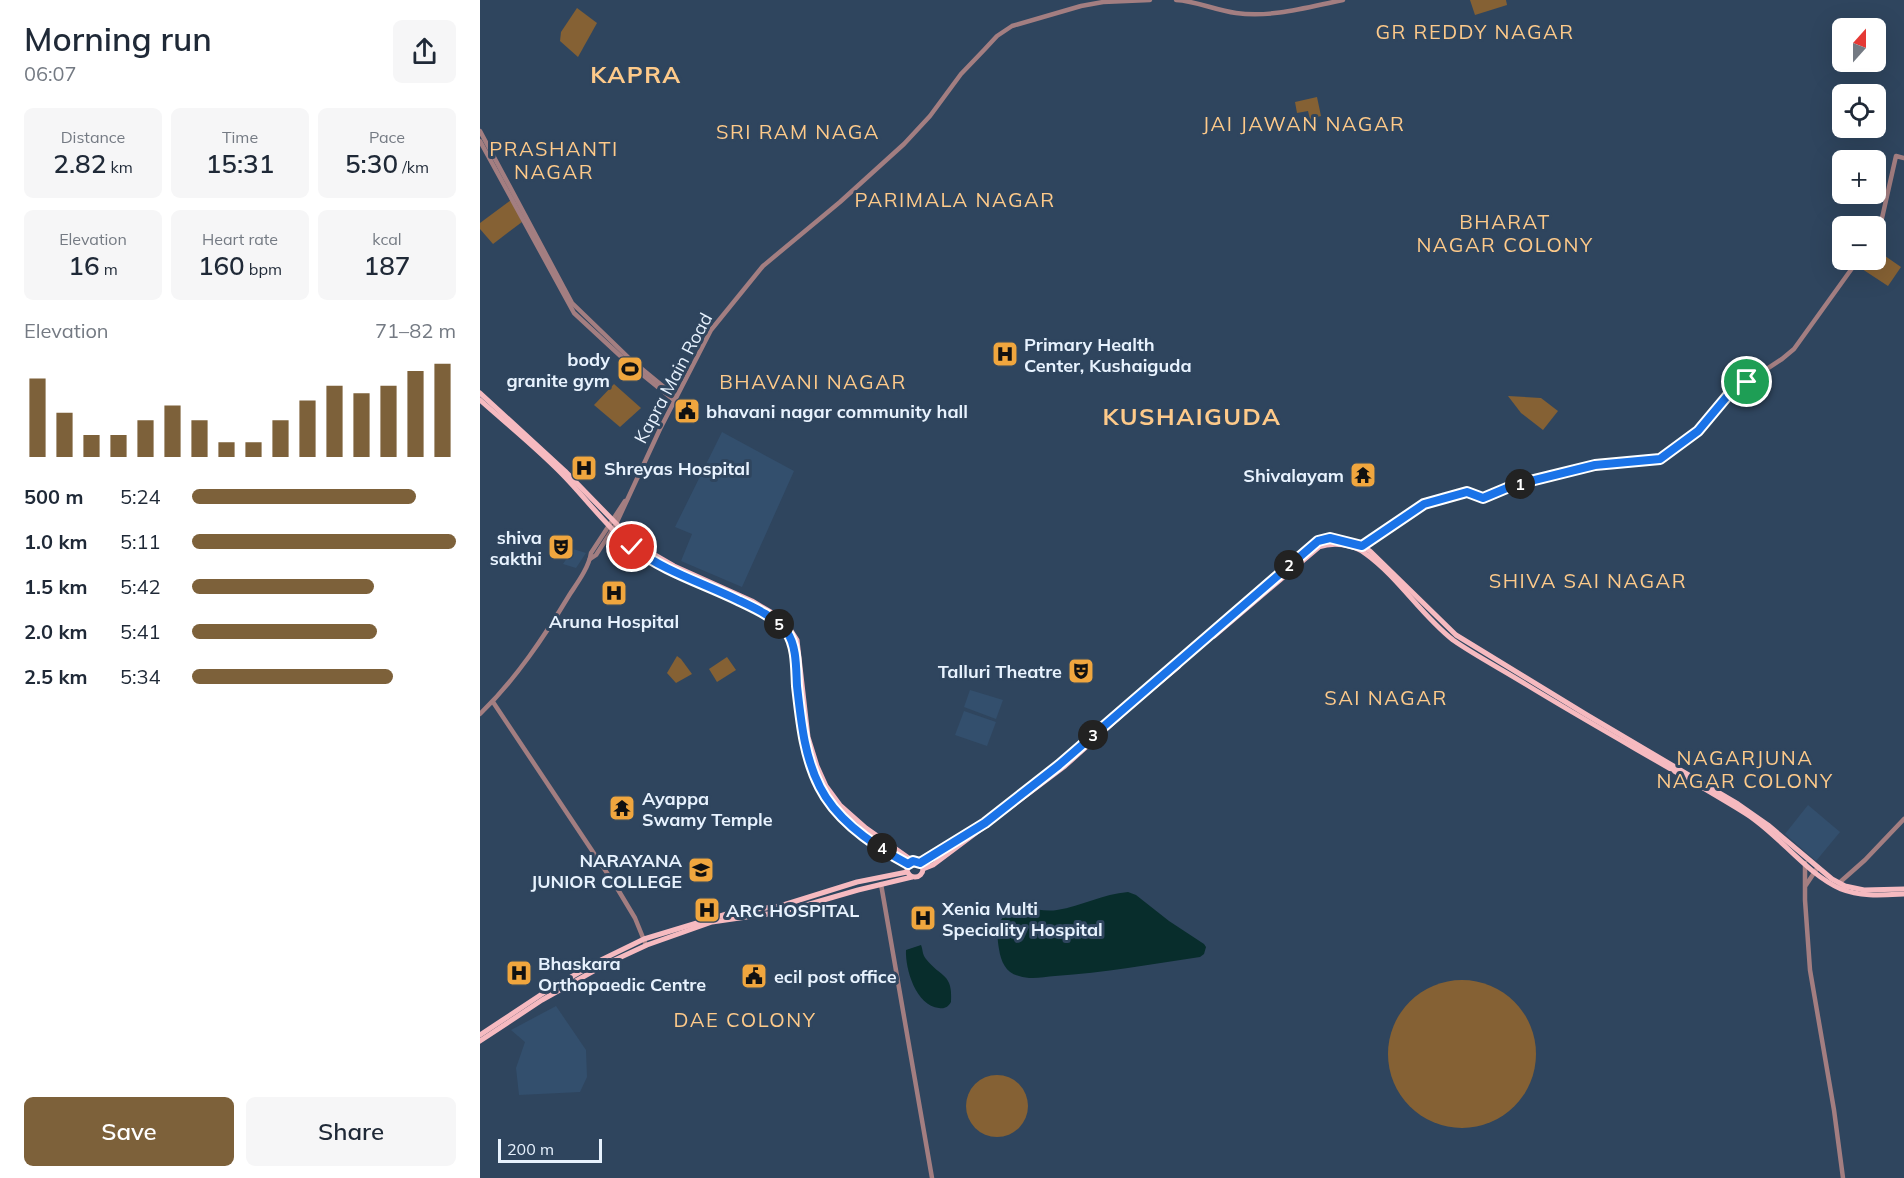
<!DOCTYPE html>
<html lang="en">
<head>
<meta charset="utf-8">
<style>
	body { margin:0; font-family:Mulish,sans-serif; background:#f6f6f7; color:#1f2937; height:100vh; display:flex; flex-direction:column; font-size:22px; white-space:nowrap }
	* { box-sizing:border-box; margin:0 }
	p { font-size:20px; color:#747a83 }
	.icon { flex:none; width:33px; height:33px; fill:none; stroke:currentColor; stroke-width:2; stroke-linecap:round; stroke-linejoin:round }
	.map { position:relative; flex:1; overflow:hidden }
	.drawer { display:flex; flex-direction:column; background:#fff; width:480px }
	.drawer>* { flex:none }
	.needle { width:39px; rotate:21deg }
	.controls { position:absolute; left:1352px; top:18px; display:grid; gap:12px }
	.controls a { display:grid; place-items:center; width:54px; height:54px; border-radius:9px; background:#fff; box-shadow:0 6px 24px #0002; font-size:30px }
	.scale { position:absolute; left:18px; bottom:15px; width:104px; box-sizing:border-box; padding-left:6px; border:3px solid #e7f2fe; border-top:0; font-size:16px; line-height:21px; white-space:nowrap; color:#e7f2fe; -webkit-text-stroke:4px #2f455e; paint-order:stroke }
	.pin { position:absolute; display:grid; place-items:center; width:51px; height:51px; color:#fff; margin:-26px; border:3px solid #fff; border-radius:50%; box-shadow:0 2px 6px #0007 }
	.km { position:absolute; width:30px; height:30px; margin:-15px; border-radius:50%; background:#222; color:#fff; font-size:16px; line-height:30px; text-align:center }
	.round { display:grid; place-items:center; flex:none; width:63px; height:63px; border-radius:9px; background:#f6f6f7 }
	.overview { display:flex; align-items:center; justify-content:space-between; height:102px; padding:0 24px }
	h1 { font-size:33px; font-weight:600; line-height:45px }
	.figures { display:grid; grid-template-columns:repeat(3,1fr); gap:9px; height:102px; padding:6px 24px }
	.figures div { display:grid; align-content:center; border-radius:9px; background:#f6f6f7; text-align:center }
	.figures b { font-size:26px; font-weight:600 }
	.figures small { font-size:16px; font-weight:400 }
	.figures p { font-size:16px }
	.chart { height:168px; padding:12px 24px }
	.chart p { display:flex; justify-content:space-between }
	.chart svg { width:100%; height:108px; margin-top:6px; stroke:#7d613a; stroke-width:6 }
	.primary-button { display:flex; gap:12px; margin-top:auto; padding:12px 24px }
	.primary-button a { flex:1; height:69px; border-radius:9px; background:#7d613a; color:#fff; font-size:24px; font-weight:600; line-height:69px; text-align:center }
	.primary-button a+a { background:#f6f6f7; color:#1f2937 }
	ul { padding:0 24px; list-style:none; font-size:20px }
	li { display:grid; grid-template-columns:96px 72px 1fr; align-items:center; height:45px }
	li i { height:15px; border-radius:8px; background:#7d613a }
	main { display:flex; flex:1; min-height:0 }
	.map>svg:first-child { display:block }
	.built { fill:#334f6d }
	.green { fill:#856134 }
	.water { fill:#082d2c }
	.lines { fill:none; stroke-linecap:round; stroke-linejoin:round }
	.minor { stroke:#a37e81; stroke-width:4.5 }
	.major { stroke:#f6bac0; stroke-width:5 }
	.route-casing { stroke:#fff; stroke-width:12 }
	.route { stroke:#1a73e8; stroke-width:8 }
	.labels { text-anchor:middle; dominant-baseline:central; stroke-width:6; stroke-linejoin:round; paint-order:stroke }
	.poi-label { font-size:18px; font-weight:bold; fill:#e7f2fe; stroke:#2f455e; text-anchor:start }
	.street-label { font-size:18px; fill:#e7f2fe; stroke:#2f455e }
	.neighbourhood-label { font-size:20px; letter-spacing:1.5px; fill:#feca8a; stroke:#2f455e }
	.district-label { font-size:24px; font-weight:bold; letter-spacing:1.5px; fill:#feca8a; stroke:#2f455e }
</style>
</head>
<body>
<main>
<section class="drawer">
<div class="overview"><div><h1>Morning run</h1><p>06:07</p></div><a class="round"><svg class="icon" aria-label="share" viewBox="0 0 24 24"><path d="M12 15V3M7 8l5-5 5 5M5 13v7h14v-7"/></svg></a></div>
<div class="figures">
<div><p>Distance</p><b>2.82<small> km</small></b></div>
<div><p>Time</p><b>15:31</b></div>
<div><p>Pace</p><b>5:30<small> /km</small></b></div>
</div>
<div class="figures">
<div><p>Elevation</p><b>16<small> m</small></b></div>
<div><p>Heart rate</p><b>160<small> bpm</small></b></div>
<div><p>kcal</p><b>187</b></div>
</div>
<div class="chart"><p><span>Elevation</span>71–82 m</p>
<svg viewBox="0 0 160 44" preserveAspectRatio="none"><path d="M5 44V12M15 44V26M25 44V35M35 44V35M45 44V29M55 44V23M65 44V29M75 44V38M85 44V38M95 44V29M105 44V21M115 44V15M125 44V18M135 44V15M145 44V9M155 44V6"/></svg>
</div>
<ul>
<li><b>500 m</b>5:24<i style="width:85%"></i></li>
<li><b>1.0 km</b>5:11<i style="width:100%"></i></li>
<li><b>1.5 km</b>5:42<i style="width:69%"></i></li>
<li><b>2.0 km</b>5:41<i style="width:70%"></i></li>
<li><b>2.5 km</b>5:34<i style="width:76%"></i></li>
</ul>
<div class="primary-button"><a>Save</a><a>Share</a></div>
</section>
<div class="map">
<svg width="1424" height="1178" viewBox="0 0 1424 1178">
	<rect width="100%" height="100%" fill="#2f455e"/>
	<!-- built -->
	<g class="built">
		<path d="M242,432l72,39 -52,116 -61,-26 11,-27 -17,-7z"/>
		<path d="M93,549l13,4 -10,15 -13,-4z"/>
		<path d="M490,690l33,10 -7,19 -32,-12z"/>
		<path d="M484,711l32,11 -9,24 -32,-11z"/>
		<path d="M1328,805l32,27 -24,29 -31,-27z"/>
		<path d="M76,1006l30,44 1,27 -7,15 -61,3 -3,-27 9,-26 -14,-12z"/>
	</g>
	<!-- green -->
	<g class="green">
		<path d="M990,0h36l1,5 -32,10z"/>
		<path d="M97,8l20,15 -19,34 -18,-16 1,-9z"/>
		<path d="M837,97l4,19 -11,3 -2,-8 -11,2 -2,-11z"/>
		<path d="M31,200l11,22 -29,22 -13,-15v-6z"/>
		<path d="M1395,249l26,18 -13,19 -29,-19 6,-7h10z"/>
		<path d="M134,384l27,24 -21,19 -26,-22z"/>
		<path d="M1028,396l33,2 17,13 -15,19 -22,-17z"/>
		<path d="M197,656l4,3 11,15 -16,9 -9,-10z"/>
		<path d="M247,657l9,13 -19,12 -8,-13z"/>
		<circle cx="982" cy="1054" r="74"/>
		<circle cx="517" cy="1106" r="31"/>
	</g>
	<!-- water -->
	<g class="water">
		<path d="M648,892l8,3 33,26 35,23 2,3 -2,7 -4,3c-48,7 -96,16 -145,19 -12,1 -24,4 -36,0 -13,-3 -18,-14 -20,-27 -2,-11 -3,-26 6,-34 15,-13 34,-2 52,-5 25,-4 46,-16 71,-18z"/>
		<path d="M441,945c2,5 1,9 5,14 15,19 27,14 25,43 -3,5 -6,7 -12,6 -23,-2 -34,-39 -33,-58z"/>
	</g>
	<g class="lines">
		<!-- minor -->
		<g class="minor">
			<path d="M696,0c20,1 39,10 60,13 36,5 72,-6 107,-13"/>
			<path d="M0,131l92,172 59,57 45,37"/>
			<path d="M0,141l94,172 54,50 47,38"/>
			<path d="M1395,237l5,-10 16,-71 8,2"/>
			<path d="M880,548l64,-44 43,-12 16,6 31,-13 81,-20 65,-6 38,-28 31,-37 53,-35 12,-10 64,-89"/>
			<path d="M110,559l6,-4 20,-31 44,-95 51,-99 52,-64 77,-64 64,-58 26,-28 31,-42 23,-24 13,-14 15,-10 69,-20 22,-4 47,-2"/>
			<path d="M13,702l124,186 18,30 11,27"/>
			<path d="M0,714c36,-35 64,-77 90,-120 8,-12 19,-27 21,-41l34,-52"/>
			<path d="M1325,863v37l5,70 24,140 9,68"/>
			<path d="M1359,883l26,-23 39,-41"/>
			<path d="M401,884l51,294"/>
			<path d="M1326,885l12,-18"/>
		</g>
		<!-- major -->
		<g class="major">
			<path d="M0,393l85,78 71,73 38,22 78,35 22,13 14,12 9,14 11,97 9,29 9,20 14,19 26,23 47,33"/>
			<path d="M0,400c28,25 58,49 84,76 30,31 57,71 96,90 34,16 106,37 128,67 10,15 8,41 10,58 3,33 7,67 22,97 18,33 56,59 88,76"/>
			<path d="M734,636l105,-89c14,-5 34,-3 47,7 33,24 55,61 87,86 23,16 50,30 74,45 72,44 146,84 218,128 34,21 60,60 96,76 20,8 42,6 63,5"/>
			<path d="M656,702l43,-36"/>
			<circle cx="435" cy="869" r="8"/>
			<path d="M440,863l65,-40 74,-58 254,-220c18,-12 41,-5 57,6l86,84 131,80 151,89 30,21 64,54 13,7 19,4 40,-1"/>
			<path d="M443,869l10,-4 132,-99 60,-54"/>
			<path d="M0,1035l68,-45 55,-31 41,-20 86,-26 50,-7 77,-24 50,-10"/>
			<path d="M0,1041l62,-41 64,-36 41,-19 65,-23 70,-10 76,-22 54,-13"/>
		</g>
	</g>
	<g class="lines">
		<!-- route casing -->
		<g class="route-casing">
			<path id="route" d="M152,547c32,24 71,36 106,53 17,8 37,17 49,32 10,14 9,38 10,54 4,34 7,70 23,101 17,34 56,60 88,77l5,-3 7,2 65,-40 74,-58 259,-224 12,-3 32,8 62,-42 43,-12 16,6 31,-13 81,-20 65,-6 38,-28 31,-37 18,-12"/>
		</g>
		<!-- route -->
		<use href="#route" class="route"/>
	</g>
	<!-- icons -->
	<defs>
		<g id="hospital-square" transform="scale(1.35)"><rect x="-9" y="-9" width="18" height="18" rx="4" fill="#f0a63e" stroke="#2f455e"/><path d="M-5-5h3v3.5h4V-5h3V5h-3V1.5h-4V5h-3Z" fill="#111"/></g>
		<g id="stadium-square" transform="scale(1.35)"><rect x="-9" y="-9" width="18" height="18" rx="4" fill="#f0a63e" stroke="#2f455e"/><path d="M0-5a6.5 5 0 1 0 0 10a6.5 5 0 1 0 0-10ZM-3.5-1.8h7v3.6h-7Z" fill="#111"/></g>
		<g id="civic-square" transform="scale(1.35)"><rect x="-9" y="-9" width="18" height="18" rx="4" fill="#f0a63e" stroke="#2f455e"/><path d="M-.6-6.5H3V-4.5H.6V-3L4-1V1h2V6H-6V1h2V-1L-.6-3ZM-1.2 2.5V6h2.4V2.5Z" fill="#111"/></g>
		<g id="temple-square" transform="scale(1.35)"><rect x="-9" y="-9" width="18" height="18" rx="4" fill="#f0a63e" stroke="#2f455e"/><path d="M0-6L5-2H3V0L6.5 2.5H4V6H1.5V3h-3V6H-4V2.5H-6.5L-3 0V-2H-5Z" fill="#111"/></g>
		<g id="theatre-square" transform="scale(1.35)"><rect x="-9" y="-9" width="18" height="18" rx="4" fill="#f0a63e" stroke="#2f455e"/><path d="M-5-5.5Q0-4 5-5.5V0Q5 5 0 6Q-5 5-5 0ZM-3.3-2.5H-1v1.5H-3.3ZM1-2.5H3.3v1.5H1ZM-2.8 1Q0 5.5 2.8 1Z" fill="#111"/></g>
		<g id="university-square" transform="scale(1.35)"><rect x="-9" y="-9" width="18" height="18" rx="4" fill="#f0a63e" stroke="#2f455e"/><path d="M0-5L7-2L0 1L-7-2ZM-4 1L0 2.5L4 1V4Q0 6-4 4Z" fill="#111"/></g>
	</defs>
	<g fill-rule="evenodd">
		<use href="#hospital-square" x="525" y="354"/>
		<use href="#stadium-square" x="150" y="369"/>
		<use href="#civic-square" x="207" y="411"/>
		<use href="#hospital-square" x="104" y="468"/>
		<use href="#temple-square" x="883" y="475"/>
		<use href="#theatre-square" x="81" y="547"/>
		<use href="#hospital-square" x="134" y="593"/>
		<use href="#theatre-square" x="601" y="671"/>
		<use href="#temple-square" x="142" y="808"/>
		<use href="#university-square" x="221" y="870"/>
		<use href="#hospital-square" x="227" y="910"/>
		<use href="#hospital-square" x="443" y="918"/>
		<use href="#hospital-square" x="39" y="973"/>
		<use href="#civic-square" x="274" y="976"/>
	</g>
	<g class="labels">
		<!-- poi labels -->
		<g class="poi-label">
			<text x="544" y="344">Primary Health<tspan x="544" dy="21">Center, Kushaiguda</tspan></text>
			<text x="130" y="359" text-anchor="end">body<tspan x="130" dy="21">granite gym</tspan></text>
			<text x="226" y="411">bhavani nagar community hall</text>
			<text x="124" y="468">Shreyas Hospital</text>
			<text x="864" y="475" text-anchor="end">Shivalayam</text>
			<text x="62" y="537" text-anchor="end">shiva<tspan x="62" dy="21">sakthi</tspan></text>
			<text x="134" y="621" text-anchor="middle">Aruna Hospital</text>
			<text x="582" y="671" text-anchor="end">Talluri Theatre</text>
			<text x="162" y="798">Ayappa<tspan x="162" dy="21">Swamy Temple</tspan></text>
			<text x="202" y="860" text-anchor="end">NARAYANA<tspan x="202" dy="21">JUNIOR COLLEGE</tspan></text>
			<text x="462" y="908">Xenia Multi<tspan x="462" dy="21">Speciality Hospital</tspan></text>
			<text x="246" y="910">ARC HOSPITAL</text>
			<text x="58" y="963">Bhaskara<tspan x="58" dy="21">Orthopaedic Centre</tspan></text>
			<text x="294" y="976">ecil post office</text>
		</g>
		<!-- street labels -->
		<g class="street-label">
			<text transform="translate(193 378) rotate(-62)">Kapra Main Road</text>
		</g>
		<!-- neighbourhood labels -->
		<g class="neighbourhood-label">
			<text x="995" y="31">GR REDDY NAGAR</text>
			<text x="824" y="123">JAI JAWAN NAGAR</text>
			<text x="318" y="131">SRI RAM NAGA</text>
			<text x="74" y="148">PRASHANTI<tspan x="74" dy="23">NAGAR</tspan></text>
			<text x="475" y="199">PARIMALA NAGAR</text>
			<text x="1025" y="221">BHARAT<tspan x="1025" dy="23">NAGAR COLONY</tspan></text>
			<text x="333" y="381">BHAVANI NAGAR</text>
			<text x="1108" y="580">SHIVA SAI NAGAR</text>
			<text x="906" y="697">SAI NAGAR</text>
			<text x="1265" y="757">NAGARJUNA<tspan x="1265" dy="23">NAGAR COLONY</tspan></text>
			<text x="265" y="1019">DAE COLONY</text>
		</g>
		<!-- district labels -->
		<g class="district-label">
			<text x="156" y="74">KAPRA</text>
			<text x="712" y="416">KUSHAIGUDA</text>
		</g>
	</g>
</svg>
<div class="controls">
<a><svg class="needle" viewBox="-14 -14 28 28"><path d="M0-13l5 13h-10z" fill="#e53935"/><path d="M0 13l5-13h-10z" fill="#747a83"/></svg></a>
<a><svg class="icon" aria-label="locate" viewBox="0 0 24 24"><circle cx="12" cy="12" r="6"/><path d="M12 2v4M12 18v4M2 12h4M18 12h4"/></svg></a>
<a>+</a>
<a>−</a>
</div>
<div class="scale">200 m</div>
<div class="pin" style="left:1267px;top:382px;background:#1e9e55"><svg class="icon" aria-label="arrive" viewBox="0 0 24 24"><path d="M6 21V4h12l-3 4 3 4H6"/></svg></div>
<div class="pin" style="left:152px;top:547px;background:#d93025"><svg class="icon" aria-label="check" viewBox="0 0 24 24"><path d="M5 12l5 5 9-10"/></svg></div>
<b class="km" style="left:1040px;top:484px">1</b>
<b class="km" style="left:809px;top:565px">2</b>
<b class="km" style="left:613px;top:735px">3</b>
<b class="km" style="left:402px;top:848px">4</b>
<b class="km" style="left:299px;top:624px">5</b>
</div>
</main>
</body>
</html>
